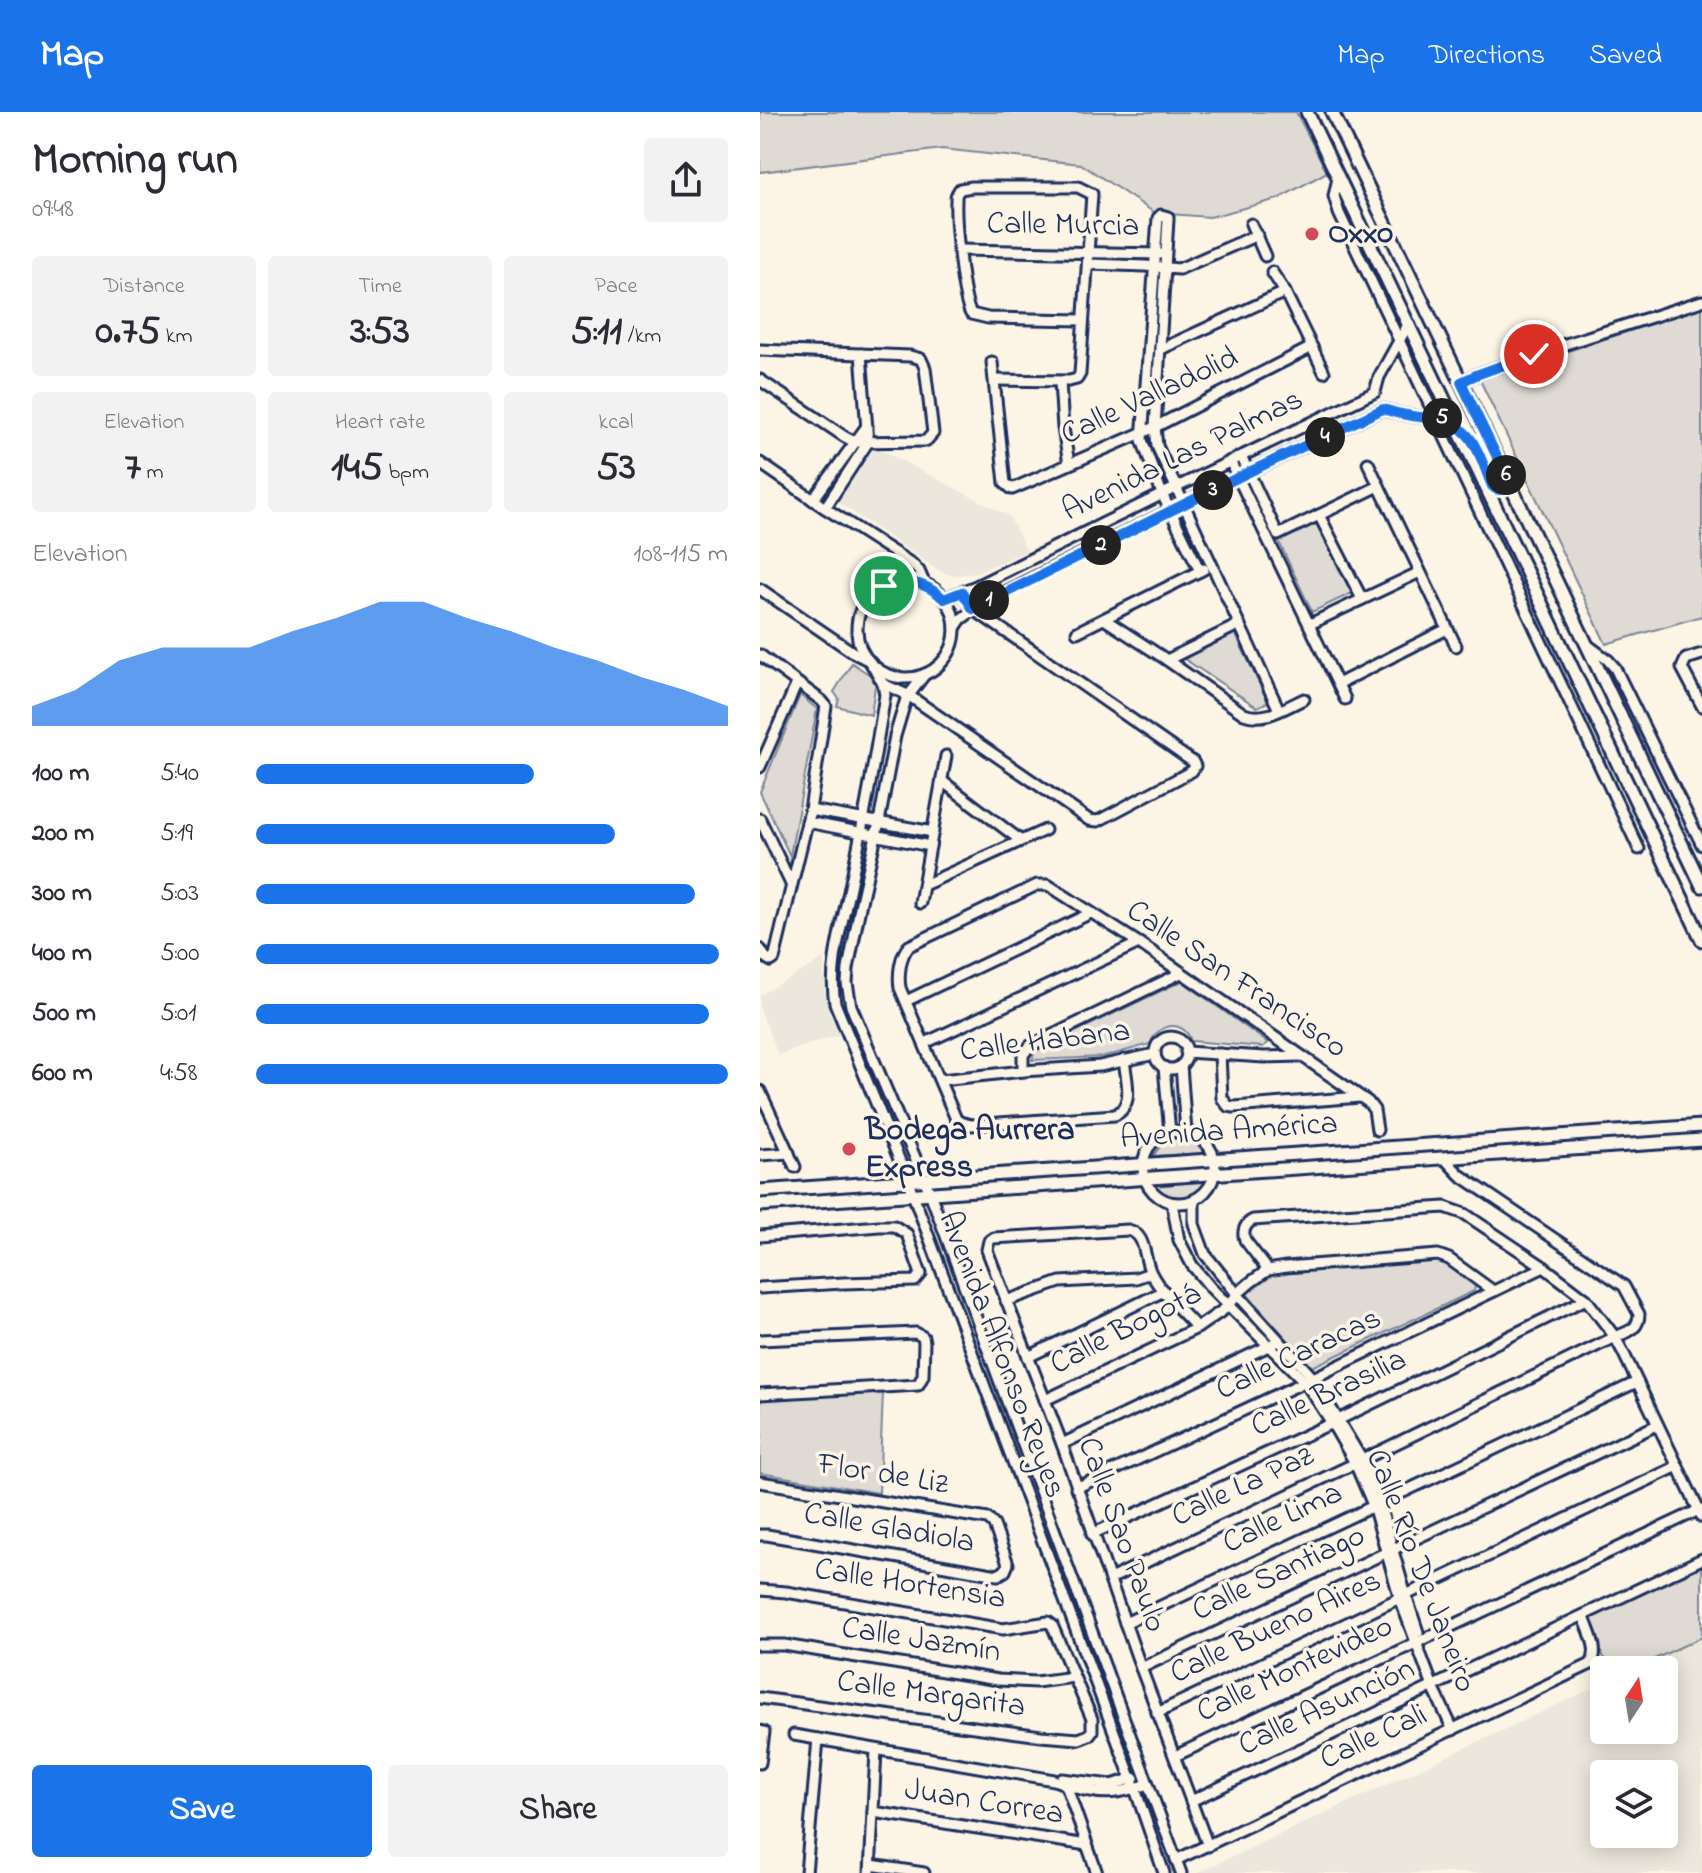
<!DOCTYPE html>
<html lang="en">
<head>
<meta charset="utf-8">
<style>
	body { margin:0; font-family:"Indie Flower",sans-serif; background:#f2f2f3; color:#2b2b33; height:100vh; display:flex; flex-direction:column; font-size:30px; white-space:nowrap }
	* { box-sizing:border-box; margin:0 }
	p { font-size:26px; color:#7c7c81 }
	.icon { flex:none; width:44px; height:44px; fill:none; stroke:currentColor; stroke-width:2; stroke-linecap:round; stroke-linejoin:round }
	.map { position:relative; flex:1; overflow:hidden }
	.details { display:flex; flex-direction:column; background:#fff; width:760px }
	.details>* { flex:none }
	.needle { width:52px; rotate:12deg }
	.controls { position:absolute; left:830px; top:1544px; display:grid; gap:16px }
	.controls a { display:grid; place-items:center; width:88px; height:88px; border-radius:8px; background:#fff; box-shadow:0 4px 20px #0003; font-size:40px }
	.pin { position:absolute; display:grid; place-items:center; width:68px; height:68px; color:#fff; margin:-34px; border:4px solid #fff; border-radius:50%; box-shadow:0 2px 8px #0007 }
	.km { position:absolute; width:40px; height:40px; margin:-20px; border-radius:50%; background:#222; color:#fff; font-size:22px; line-height:40px; text-align:center }
	.round { display:grid; place-items:center; flex:none; width:84px; height:84px; border-radius:8px; background:#f2f2f3 }
	.head { display:flex; align-items:center; justify-content:space-between; height:136px; padding:0 32px }
	h1 { font-size:44px; font-weight:700; line-height:60px }
	.metrics { display:grid; grid-template-columns:repeat(3,1fr); gap:12px; height:136px; padding:8px 32px }
	.metrics div { display:grid; align-content:center; border-radius:8px; background:#f2f2f3; text-align:center }
	.metrics b { font-size:40px; font-weight:700 }
	.metrics small { font-size:22px; font-weight:400 }
	.metrics p { font-size:22px }
	.chart { height:224px; padding:16px 32px }
	.chart p { display:flex; justify-content:space-between }
	.chart svg { width:100%; height:144px; margin-top:8px; fill:#1a73e8; opacity:.7 }
	.action { display:flex; gap:16px; margin-top:auto; padding:16px 32px }
	.action a { flex:1; height:92px; border-radius:8px; background:#1a73e8; color:#fff; font-size:32px; font-weight:700; line-height:92px; text-align:center }
	.action a+a { background:#f2f2f3; color:#2b2b33 }
	ul { padding:0 32px; list-style:none; font-size:26px }
	li { display:grid; grid-template-columns:128px 96px 1fr; align-items:center; height:60px }
	li i { height:20px; border-radius:10px; background:#1a73e8 }
	header { display:flex; align-items:center; gap:48px; box-sizing:border-box; height:112px; padding:0 40px; background:#1a73e8; color:#fff }
	header strong { font-size:38px }
	nav { display:flex; gap:44px; margin-inline-start:auto; font-size:28px }
	main { display:flex; flex:1; min-height:0 }
	.map>svg:first-child { display:block }
	.built { fill:#ece7dc; fill-rule:evenodd }
	.green { fill:#dfdbd4; stroke:#7d8599; stroke-width:2 }
	.lines { fill:none; stroke-linecap:round; stroke-linejoin:round }
	.minor-casing { stroke:#1b2f5e; stroke-width:15 }
	.major-casing { stroke:#1b2f5e; stroke-width:17 }
	.minor { stroke:#fcf5e5; stroke-width:9 }
	.major { stroke:#fcf5e5; stroke-width:11 }
	.route-casing { stroke:#fff; stroke-width:16 }
	.route { stroke:#1a73e8; stroke-width:10 }
	.poi-dot { fill:#d1495b; stroke:#fcf5e5; stroke-width:3 }
	.labels { text-anchor:middle; dominant-baseline:central; stroke-width:7; stroke-linejoin:round; paint-order:stroke }
	.street-label { font-size:32px; fill:#1b2f5e; stroke:#fcf5e5 }
	.poi-label { font-size:32px; font-weight:bold; fill:#1b2f5e; stroke:#fcf5e5; text-anchor:start }
</style>
</head>
<body>
<header>
<strong>Map</strong>
<nav><a>Map</a><a>Directions</a><a>Saved</a></nav>
</header>
<main>
<section class="details">
<div class="head"><div><h1>Morning run</h1><p>09:48</p></div><a class="round"><svg class="icon" aria-label="share" viewBox="0 0 24 24"><path d="M12 15V3M7 8l5-5 5 5M5 13v7h14v-7"/></svg></a></div>
<div class="metrics">
<div><p>Distance</p><b>0.75<small> km</small></b></div>
<div><p>Time</p><b>3:53</b></div>
<div><p>Pace</p><b>5:11<small> /km</small></b></div>
</div>
<div class="metrics">
<div><p>Elevation</p><b>7<small> m</small></b></div>
<div><p>Heart rate</p><b>145<small> bpm</small></b></div>
<div><p>kcal</p><b>53</b></div>
</div>
<div class="chart"><p><span>Elevation</span>108–115 m</p>
<svg viewBox="0 0 160 44" preserveAspectRatio="none"><path d="M0 44V38L10 33L20 24L30 20L40 20L50 20L60 15L70 11L80 6L90 6L100 11L110 15L120 20L130 24L140 29L150 33L160 38V44z"/></svg>
</div>
<ul>
<li><b>100 m</b>5:40<i style="width:59%"></i></li>
<li><b>200 m</b>5:19<i style="width:76%"></i></li>
<li><b>300 m</b>5:03<i style="width:93%"></i></li>
<li><b>400 m</b>5:00<i style="width:98%"></i></li>
<li><b>500 m</b>5:01<i style="width:96%"></i></li>
<li><b>600 m</b>4:58<i style="width:100%"></i></li>
</ul>
<div class="action"><a>Save</a><a>Share</a></div>
</section>
<div class="map">
<svg width="942" height="1761" viewBox="0 0 942 1761">
	<rect width="100%" height="100%" fill="#fcf5e5"/>
	<filter id="ink" filterUnits="userSpaceOnUse"><feTurbulence type="fractalNoise" baseFrequency=".0125" numOctaves="2"/><feDisplacementMap in="SourceGraphic" scale="16" xChannelSelector="R" yChannelSelector="G"/><feConvolveMatrix kernelMatrix="1 2 1 2 8 2 1 2 1" color-interpolation-filters="sRGB"/></filter>
	<g filter="url(#ink)">
		<!-- built -->
		<g class="built">
			<path d="M115,335l134,69 18,35 -55,23 -22,1 -11,-4 -101,-69z"/>
			<path d="M64,847l1,34 6,21 10,20 -63,21 -18,-46v-14z"/>
			<path d="M942,1525v236h-505l407,-190v47h60v-60h-32zM904,1662v60h-60v-60z"/>
		</g>
		<!-- green -->
		<g class="green">
			<path d="M0,0h536l31,60 -49,27 -68,18 -55,-4 -74,-49 -139,-15 -182,23z"/>
			<path d="M942,195v309l-96,28 -126,-264z"/>
			<path d="M558,409l34,72 -40,19 -34,-72z"/>
			<path d="M474,519l34,71 -11,5 -74,-49z"/>
			<path d="M92,551l24,16 -5,36 -34,-9 2,-7 -5,-7z"/>
			<path d="M40,583l17,14 -27,147 -30,-64z"/>
			<path d="M422,869l86,62 -5,4 -72,-6c-7,-22 -33,-19 -41,3l-46,13 -72,3 3,-9z"/>
			<path d="M412,1027c13,-1 25,2 32,14l-51,3 9,-12z"/>
			<path d="M446,1069c-12,24 -35,25 -52,5z"/>
			<path d="M680,1145l36,24 -2,10 -162,76 -67,-75 19,-16 19,-6z"/>
			<path d="M123,1280l-4,101 -119,-20v-34l2,-1 -2,-40z"/>
			<path d="M942,1447v78l-71,33h-21l-26,-53z"/>
		</g>
		<g class="lines">
			<!-- minor casing -->
			<g class="minor-casing">
				<g id="minor">
					<path d="M578,66l-4,18 5,17 300,636"/>
					<path d="M491,112l14,32"/>
					<path d="M200,138l200,4"/>
					<path d="M329,152l56,2 34,3 78,-34"/>
					<path d="M512,160l13,20 39,80"/>
					<path d="M401,237l124,-57"/>
					<path d="M0,238l150,6 11,3 4,9 8,65 -7,8 -71,1 -10,-5 -85,-57"/>
					<path d="M232,250l13,121 7,6 143,-62 157,-80"/>
					<path d="M235,268l74,1 8,-2 3,-5 12,-180 -14,-7h-106l-12,2c-4,6 -4,5 -4,12 -1,21 6,98 15,113l17,4 95,2"/>
					<path d="M300,270l3,46 6,36"/>
					<path d="M701,270l15,-7 58,-21 168,-53"/>
					<path d="M481,344l37,79 101,-49"/>
					<path d="M470,349l115,238"/>
					<path d="M0,351l65,45 87,56 7,7 6,14"/>
					<path d="M608,351l88,183"/>
					<path d="M53,388l54,-74"/>
					<path d="M65,396l43,-66 -7,-88"/>
					<path d="M559,403l43,84"/>
					<path d="M440,459l-38,-77 -20,-54 16,-222 3,-3 7,2v3l-13,207 2,19 122,264"/>
					<circle cx="146" cy="517" r="49"/>
					<path d="M0,477l94,64 12,6"/>
					<path d="M184,487l32,-13 199,-98 200,-96 4,-15 30,-54"/>
					<path d="M344,507l63,41 77,54c21,8 40,-6 60,-15"/>
					<path d="M550,512l110,-52"/>
					<path d="M195,516l6,-9 27,-19 261,-128 134,-63c23,8 46,10 70,9"/>
					<path d="M317,520l127,-63"/>
					<path d="M829,534l19,14 7,8 87,177"/>
					<path d="M942,542l-16,5 -4,9 20,38"/>
					<path d="M0,543l62,46 4,5 -16,104 -36,149 -3,2 -6,-4 -5,-8"/>
					<path d="M407,548l71,-35"/>
					<path d="M112,553l11,19 2,11c-10,62 -21,125 -34,187 -7,37 -23,83 -16,121l73,178 224,599 32,93"/>
					<path d="M165,562l-19,25 -11,37 -16,86 -18,80 -13,67 -1,14 4,23 79,187 251,680"/>
					<path d="M123,572l25,11 181,125 9,1 94,-50 3,-5 -2,-4 -220,-153 -11,-17"/>
					<path d="M578,572l109,-55"/>
					<path d="M0,655l37,-84"/>
					<path d="M182,669l78,59"/>
					<path d="M50,698l123,22"/>
					<path d="M0,707l31,65"/>
					<path d="M47,710l123,24"/>
					<path d="M164,773l121,-55"/>
					<path d="M160,791l26,-147"/>
					<path d="M146,889l185,-88"/>
					<circle cx="411" cy="941" r="16"/>
					<path d="M165,931l214,-100"/>
					<path d="M426,940l78,5 37,-1"/>
					<path d="M460,942l2,44 6,8 6,1 126,-10"/>
					<path d="M364,948c2,19 11,45 -9,55l-144,10 -11,-3 -4,-3 -56,-131c-2,-13 0,-33 9,-42l128,-61h11l91,58 229,159 6,8 3,20"/>
					<path d="M421,953l5,67"/>
					<path d="M404,955l6,66"/>
					<path d="M263,959v-16l7,-9 151,-73"/>
					<path d="M181,968l82,-9 77,-5 55,-12"/>
					<path d="M0,979l35,76"/>
					<circle cx="419" cy="1055" r="36"/>
					<path d="M0,1043l29,-2"/>
					<path d="M434,1088v24l11,30 32,40 76,84 49,82 17,42 27,94 12,36"/>
					<path d="M412,1091l7,37 13,25 19,23 94,94 27,41 23,40 18,42 27,94 16,43 17,45 20,43"/>
					<path d="M0,1124l119,-10h15l13,8 14,40 -6,7 -72,2 -83,5"/>
					<path d="M508,1158l-23,-30c-3,-9 0,-16 8,-20l192,-13 20,7 79,53 42,32 29,38 9,17 78,163"/>
					<path d="M246,1189l54,-19 76,-4 14,-5"/>
					<path d="M437,1216c-15,-17 -36,-35 -46,-55 -8,-15 -4,-39 -23,-43l-135,8 -4,3 -2,9 75,194 79,224 67,178"/>
					<path d="M0,1228l156,-7 7,4 1,5 -1,34 -5,9 -158,9"/>
					<path d="M268,1245l136,-66"/>
					<path d="M285,1288l152,-72 32,-22 8,-12 14,-12 17,-12 18,-3 152,-12 11,4 44,32"/>
					<path d="M302,1332l213,-101"/>
					<path d="M0,1370l228,37 6,6 14,39 -3,7 -7,4 -231,-40h-7"/>
					<path d="M316,1376l237,-110 231,-111"/>
					<path d="M332,1422l240,-111 254,-124"/>
					<path d="M350,1467l252,-119 253,-123c12,-5 24,-7 24,-23l-15,-28 -164,-111 -16,-17"/>
					<path d="M0,1478l26,2 217,37 45,-7 4,3 40,94v12l-3,4 -10,4 -38,-3 -281,-38"/>
					<path d="M365,1511l512,-241"/>
					<path d="M0,1533h24l214,35 38,2 38,-5"/>
					<path d="M381,1556l516,-243"/>
					<path d="M397,1601l521,-247"/>
					<path d="M0,1619l4,1 -4,31"/>
					<path d="M34,1623l260,45c18,8 43,15 63,12 10,-1 21,-5 31,-8"/>
					<path d="M415,1644l524,-246"/>
					<path d="M302,1667l50,6 22,-7"/>
					<path d="M305,1670l32,91"/>
					<path d="M431,1689l511,-242"/>
					<path d="M113,1700l214,33"/>
					<path d="M416,1748l415,-196c9,-14 -2,-32 -7,-47"/>
					<path d="M111,1753l53,8"/>
					<path d="M46,1761l12,-134"/>
					<path d="M110,1761l6,-123"/>
				</g>
			</g>
			<!-- major casing -->
			<g class="major-casing">
				<g id="major">
					<path d="M547,0l395,828"/>
					<path d="M572,0l370,774"/>
					<path d="M0,1079l942,-65"/>
					<path d="M0,1093l942,-65"/>
				</g>
			</g>
			<!-- minor -->
			<use href="#minor" class="minor"/>
			<!-- major -->
			<use href="#major" class="major"/>
		</g>
	</g>
	<g class="lines" filter="url(#ink)">
		<!-- route casing -->
		<g class="route-casing">
			<path id="route" d="M124,474c23,-8 42,-4 60,13l18,-7 11,17 276,-137 134,-63c23,8 46,10 70,9 4,10 11,12 17,20 10,13 15,32 22,48 6,7 12,3 19,0l-50,-104 15,-7 58,-21"/>
		</g>
		<!-- route -->
		<use href="#route" class="route"/>
	</g>
	<!-- markers -->
	<g class="poi-dot">
		<circle cx="552" cy="122" r="8"/>
		<circle cx="89" cy="1037" r="8"/>
	</g>
	<g class="labels">
		<!-- street labels -->
		<g class="street-label">
			<text transform="translate(303 114) rotate(1)">Calle Murcia</text>
			<text transform="translate(390 285) rotate(-25)">Calle Valladolid</text>
			<text transform="translate(423 344) rotate(-26)">Avenida Las Palmas</text>
			<text transform="translate(476 868) rotate(34)">Calle San Francisco</text>
			<text transform="translate(285 930) rotate(-7)">Calle Habana</text>
			<text transform="translate(469 1020) rotate(-4)">Avenida América</text>
			<text transform="translate(366 1218) rotate(-27)">Calle Bogotá</text>
			<text transform="translate(241 1243) rotate(69)">Avenida Alfonso Reyes</text>
			<text transform="translate(539 1243) rotate(-25)">Calle Caracas</text>
			<text transform="translate(569 1282) rotate(-25)">Calle Brasilia</text>
			<text transform="translate(123 1363) rotate(9)">Flor de Liz</text>
			<text transform="translate(483 1375) rotate(-25)">Calle La Paz</text>
			<text transform="translate(523 1407) rotate(-25)">Calle Lima</text>
			<text transform="translate(129 1417) rotate(10)">Calle Gladiola</text>
			<text transform="translate(361 1423) rotate(70)">Calle Sao Paulo</text>
			<text transform="translate(660 1459) rotate(69)">Calle Río De Janeiro</text>
			<text transform="translate(519 1462) rotate(-25)">Calle Santiago</text>
			<text transform="translate(150 1473) rotate(9)">Calle Hortensia</text>
			<text transform="translate(516 1516) rotate(-25)">Calle Bueno Aires</text>
			<text transform="translate(161 1529) rotate(9)">Calle Jazmín</text>
			<text transform="translate(535 1558) rotate(-25)">Calle Montevideo</text>
			<text transform="translate(171 1583) rotate(8)">Calle Margarita</text>
			<text transform="translate(567 1596) rotate(-25)">Calle Asunción</text>
			<text transform="translate(614 1626) rotate(-25)">Calle Cali</text>
			<text transform="translate(224 1691) rotate(9)">Juan Correa</text>
		</g>
		<!-- poi labels -->
		<g class="poi-label">
			<text x="568" y="122">Oxxo</text>
			<text x="105" y="1019">Bodega Aurrera<tspan x="105" dy="37">Express</tspan></text>
		</g>
	</g>
</svg>
<div class="controls">
<a><svg class="needle" viewBox="-14 -14 28 28"><path d="M0-13l5 13h-10z" fill="#e53935"/><path d="M0 13l5-13h-10z" fill="#7c7c81"/></svg></a>
<a><svg class="icon" aria-label="layers" viewBox="0 0 24 24"><path d="M12 4l9 5-9 5-9-5zM3 14l9 5 9-5"/></svg></a>
</div>
<div class="pin" style="left:124px;top:474px;background:#1e9e55"><svg class="icon" aria-label="arrive" viewBox="0 0 24 24"><path d="M6 21V4h12l-3 4 3 4H6"/></svg></div>
<div class="pin" style="left:774px;top:242px;background:#d93025"><svg class="icon" aria-label="check" viewBox="0 0 24 24"><path d="M5 12l5 5 9-10"/></svg></div>
<b class="km" style="left:229px;top:488px">1</b>
<b class="km" style="left:341px;top:433px">2</b>
<b class="km" style="left:453px;top:378px">3</b>
<b class="km" style="left:565px;top:325px">4</b>
<b class="km" style="left:682px;top:306px">5</b>
<b class="km" style="left:746px;top:363px">6</b>
</div>
</main>
</body>
</html>
